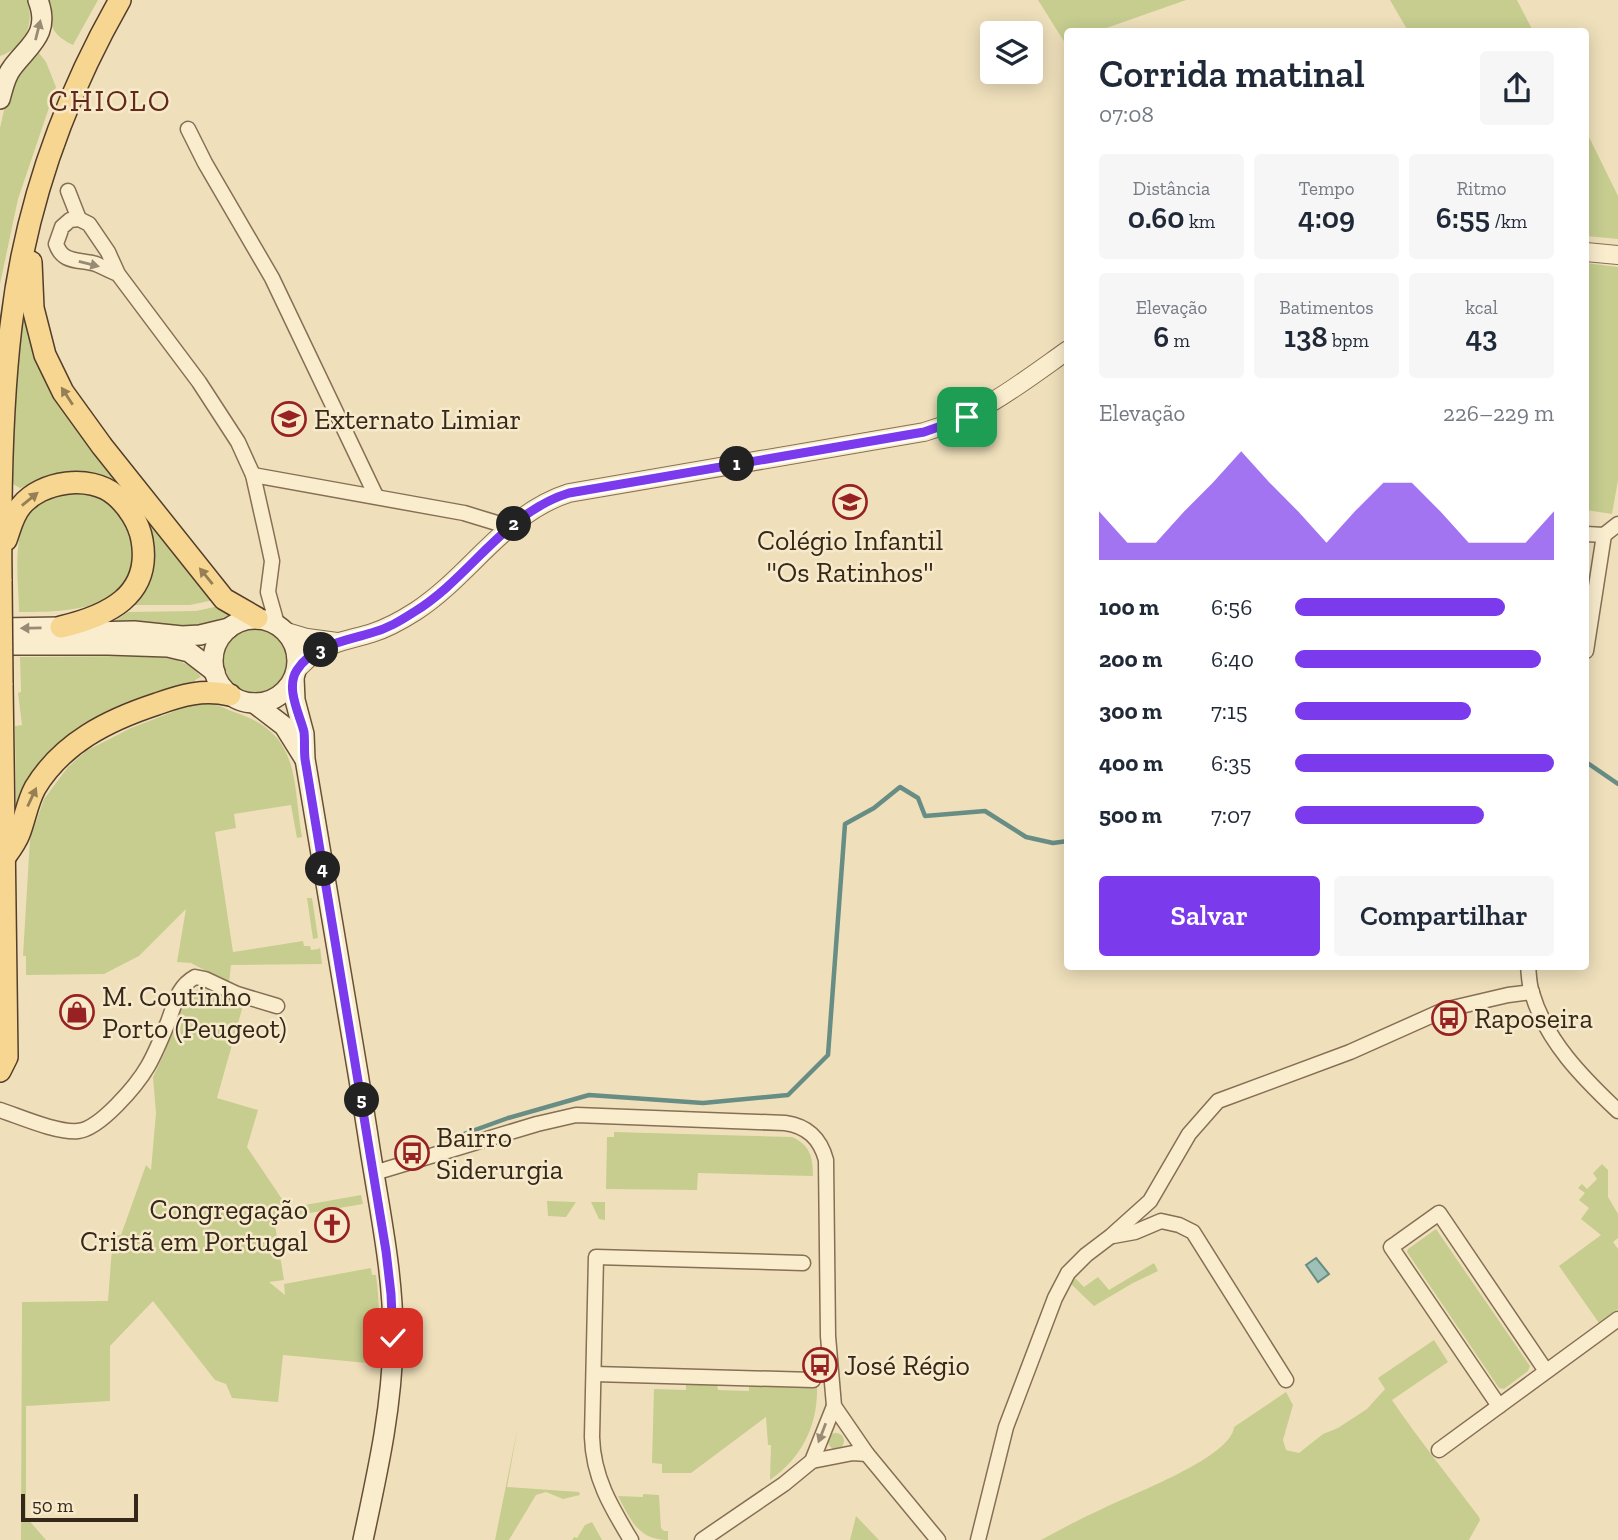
<!DOCTYPE html>
<html lang="pt">
<head>
<meta charset="utf-8">
<style>
	body { margin:0; font-family:"Zilla Slab",serif; background:#f6f6f7; color:#1f2937; height:100vh; display:flex; flex-direction:column; font-size:26px; white-space:nowrap }
	* { box-sizing:border-box; margin:0 }
	p { font-size:23px; color:#747a83 }
	.icon { flex:none; width:38px; height:38px; fill:none; stroke:currentColor; stroke-width:2; stroke-linecap:round; stroke-linejoin:round }
	.map { position:relative; flex:1; overflow:hidden }
	.details { position:absolute; left:1064px; top:28px; width:525px; height:942px; display:flex; flex-direction:column; background:#fff; border-radius:7px; box-shadow:0 4px 18px #0003 }
	.details>* { flex:none }
	.fabs { position:absolute; left:980px; top:21px; display:grid; gap:14px }
	.fabs a { display:grid; place-items:center; width:63px; height:63px; border-radius:7px; background:#fff; box-shadow:0 4px 18px #0003; font-size:35px }
	.scale { position:absolute; left:21px; bottom:18px; width:117px; box-sizing:border-box; padding-left:7px; border:4px solid #35271a; border-top:0; font-size:19px; line-height:24px; white-space:nowrap; color:#35271a; -webkit-text-stroke:5px #f6eacb; paint-order:stroke }
	.pin { position:absolute; display:grid; place-items:center; width:60px; height:60px; color:#fff; margin:-30px; border-radius:14px; box-shadow:0 4px 10px #0006 }
	.km { position:absolute; width:35px; height:35px; margin:-18px; border-radius:50%; background:#222; color:#fff; font-size:19px; line-height:35px; text-align:center }
	.round { display:grid; place-items:center; flex:none; width:74px; height:74px; border-radius:7px; background:#f6f6f7 }
	.headline { display:flex; align-items:center; justify-content:space-between; height:119px; padding:0 35px }
	h1 { font-size:38px; font-weight:600; line-height:52px }
	.metrics { display:grid; grid-template-columns:repeat(3,1fr); gap:10px; height:119px; padding:7px 35px }
	.metrics div { display:grid; align-content:center; border-radius:7px; background:#f6f6f7; text-align:center }
	.metrics b { font-size:30px; font-weight:600 }
	.metrics small { font-size:19px; font-weight:400 }
	.metrics p { font-size:19px }
	.chart { height:196px; padding:14px 35px }
	.chart p { display:flex; justify-content:space-between }
	.chart svg { width:100%; height:126px; margin-top:7px; fill:#7c3aed; opacity:.7 }
	.button { display:flex; gap:14px; margin-top:auto; padding:14px 35px }
	.button a { flex:1; height:80px; border-radius:7px; background:#7c3aed; color:#fff; font-size:28px; font-weight:600; line-height:80px; text-align:center }
	.button a+a { background:#f6f6f7; color:#1f2937 }
	ul { padding:0 35px; list-style:none; font-size:23px }
	li { display:grid; grid-template-columns:112px 84px 1fr; align-items:center; height:52px }
	li i { height:18px; border-radius:9px; background:#7c3aed }
	.map>svg:first-child { display:block }
	.green { fill:#c6cd8f }
	.water { fill:#9fc0b6; stroke:#678d84; stroke-width:2 }
	.lines { fill:none; stroke-linecap:round; stroke-linejoin:round }
	.stream { stroke:#678d84; stroke-width:4.5 }
	.minor-casing { stroke:#876f55; stroke-width:17 }
	.tertiary-casing { stroke:#876f55; stroke-width:20 }
	.secondary-casing { stroke:#685038; stroke-width:22 }
	.primary-casing { stroke:#543d2a; stroke-width:24 }
	.minor { stroke:#faedce; stroke-width:14 }
	.tertiary { stroke:#faedce; stroke-width:18 }
	.secondary { stroke:#faedce; stroke-width:19 }
	.primary { stroke:#f6d690; stroke-width:21 }
	.primary-bridge-casing { stroke:#543d2a; stroke-width:24; stroke-linecap:butt }
	.primary-bridge { stroke:#f6d690; stroke-width:21 }
	.oneway { fill:#988a74 }
	.oneway2 { fill:#967e55 }
	.route-casing { stroke:#fff; stroke-width:14 }
	.route { stroke:#7c3aed; stroke-width:9 }
	.labels { text-anchor:middle; dominant-baseline:central; stroke-width:5; stroke-linejoin:round; paint-order:stroke }
	.poi-label { font-size:28px; fill:#35271a; stroke:#f6eacb; text-anchor:start }
	.neighbourhood-label { font-size:30px; letter-spacing:2px; fill:#632818; stroke:#f6eacb }
</style>
</head>
<body>
<div class="map">
<svg width="1618" height="1540" viewBox="0 0 1618 1540">
	<rect width="100%" height="100%" fill="#efe0bb"/>
	<!-- green -->
	<g class="green">
		<path d="M0,0h27c8,25 -2,47 -27,56z"/>
		<path d="M48,0h50l-25,45c-26,-13 -20,-20 -25,-45z"/>
		<path d="M1038,0h148l-88,31 -30,1 -1,10 -2,1z"/>
		<path d="M1390,0h127l16,31h-125z"/>
		<path d="M39,53l7,9 10,25 -38,112 -18,85v-156l8,-35 9,-19z"/>
		<path d="M1586,131l32,65v43l-32,-3z"/>
		<path d="M1586,263l32,4v213l-6,34 -26,-4z"/>
		<path d="M24,305l2,14 188,281 -24,5h-56l9,-13 -3,-81 -95,-32 -25,9 -9,-5 -2,-6 8,-127z"/>
		<path d="M74,492c13,2 31,3 41,13 19,19 31,63 8,83 -27,24 -70,24 -104,24 0,-34 -13,-102 33,-117 7,-2 15,-2 22,-3z"/>
		<path d="M219,606l11,8c-35,22 -78,12 -118,9l16,-11 68,-1z"/>
		<circle cx="256" cy="661" r="32"/>
		<path d="M153,656c20,3 36,5 48,21l-6,3v5l-74,25 -103,99h-2l-1,-83 7,-1 -4,-32 3,-1 -1,-35z"/>
		<path d="M196,703c24,0 21,3 41,10 64,22 55,66 65,124l-5,1 -6,-33 -57,9 2,14 -21,4 18,120 70,-11 1,5h6l1,4 8,-1 1,-2 2,17 -91,1 -2,18 -38,-20 -14,-1 9,-53 -47,47 -35,18 -78,1v-19h-3l7,-117 14,-40 24,-32 18,-16 45,-23z"/>
		<path d="M307,898h5l6,40 -5,1z"/>
		<path d="M200,988l44,14 -27,96 41,12 -11,37 41,61 73,-13 2,9 -89,15 10,61 -15,2 16,13 -1,-11 87,-16 1,7h4c4,30 4,59 2,89l-95,-9 -5,47 -46,-4 -6,-14 -11,-4 -62,-79 -43,45v55l-84,5v111l20,23h-25l1,-238 86,-1 5,-66h8l25,-70 5,5 5,-57 -3,-36 12,-25 15,-47 6,-9z"/>
		<path d="M614,1132l178,5c18,8 21,20 21,39l-115,-3 -1,17 -91,-1 1,-52h7z"/>
		<path d="M1602,1164l6,6v27l10,17v24l-5,4 5,7v60l-19,14 -40,-57 42,-31 -20,-16 8,-11 -10,-8 6,-7 -7,-5 4,-4 5,5 10,-10 -4,-6z"/>
		<path d="M547,1201l29,1 -10,15 -18,-1z"/>
		<path d="M591,1202h14v18l-6,-1z"/>
		<path d="M1436,1229l94,137 -2,5 -24,18 -5,-1 -92,-136 1,-3z"/>
		<path d="M1154,1263l4,8 -25,12 -39,23 -23,-22 3,-7 10,10 14,-10 11,13z"/>
		<path d="M1434,1340l14,22 -56,38c27,40 58,78 87,117l1,3 -11,20h-428c20,-11 41,-22 63,-32 26,-13 128,-51 130,-81l52,-35 7,13 -10,35 3,10 13,3 24,-19 15,-6 29,-19 18,-20 -7,-11z"/>
		<path d="M686,1384h31l1,6 31,1v-5l68,1c1,38 -15,71 -47,93l1,-35h-3l-2,-28 -75,56h-29v-9l-10,-1 2,-74 32,1z"/>
		<path d="M518,1426l-11,61 72,5 1,3 -17,4 -17,-7 -10,3 -27,45h-14z"/>
		<circle cx="836" cy="1441" r="8"/>
		<path d="M643,1494l16,1 2,33 3,3h4v9c-30,0 -37,-20 -50,-44l25,1z"/>
		<path d="M856,1516l23,24h-29z"/>
		<path d="M592,1522l10,18h-30l2,-3 3,1 8,-13z"/>
	</g>
	<!-- water -->
	<path class="water" d="M1316,1258l13,16 -11,8 -12,-17z"/>
	<g class="lines">
		<!-- stream -->
		<g class="stream">
			<path d="M1586,762l32,22"/>
			<path d="M450,1139l58,-21 81,-23 114,8 85,-8 40,-40 17,-231 29,-16 26,-21 18,11 7,18 60,-5 41,26 27,6 15,-2"/>
		</g>
		<!-- minor casing -->
		<g class="minor-casing">
			<g id="minor">
				<path d="M188,129l17,34 67,115 104,218"/>
				<path d="M68,191l11,28"/>
				<path d="M118,274c-8,-3 -15,-7 -22,-10 -17,-5 -33,0 -40,-20l6,-17 8,-7 9,-1 10,5 19,28 10,22 81,108 39,60 15,33 13,58 6,28 -4,31 9,32"/>
				<path d="M253,475l211,38 46,14"/>
				<path d="M1586,534l18,1 14,-11"/>
				<path d="M1586,651l18,-116"/>
				<path d="M1528,966c1,9 1,19 4,27 14,48 51,85 86,118"/>
				<path d="M0,1110c21,7 57,23 78,21 22,-2 59,-46 70,-65 8,-14 14,-29 20,-44 7,-18 9,-35 27,-45l10,2 32,15 40,12"/>
				<path d="M374,1173l163,-49 39,-9 209,8c22,3 35,15 41,37l2,176 6,70 33,48 71,86"/>
				<path d="M1113,1236l22,-4 26,-11 18,4 14,7 93,148"/>
				<path d="M594,1374l219,6"/>
				<path d="M1499,1406l-108,-159 6,-4 42,-30 107,158"/>
				<path d="M1439,1450l179,-131"/>
				<path d="M812,1461l41,-8 14,1"/>
				<path d="M631,1540c-20,-33 -38,-63 -39,-103l4,-180 207,6"/>
				<path d="M702,1540l82,-56 28,-23 22,-55"/>
				<path d="M978,1540l28,-113 49,-129 13,-25 18,-18 25,-19 39,-35 39,-67 29,-33 132,-49 94,-42 64,-15 24,-3"/>
			</g>
		</g>
		<!-- tertiary casing -->
		<g class="tertiary-casing">
			<g id="tertiary">
				<path d="M1586,252l32,3"/>
				<path d="M287,632l20,6 30,4"/>
				<path d="M296,670c7,-6 13,-13 20,-18 18,-11 37,-13 56,-19 16,-5 30,-13 44,-22 54,-35 89,-98 153,-118l355,-61c56,-16 96,-48 144,-82"/>
			</g>
		</g>
		<!-- secondary casing -->
		<g class="secondary-casing">
			<g id="secondary">
				<path d="M0,99c3,-10 5,-22 12,-31 17,-23 39,-34 26,-68"/>
				<circle cx="255" cy="661" r="42"/>
				<path d="M0,628l61,-1 28,5 45,-1 48,5 18,-1 29,-7"/>
				<path d="M0,645h108l60,2 21,5 26,20"/>
				<path d="M294,678l1,22 9,34 1,25c22,125 43,251 63,377 10,68 26,136 25,205 -1,68 -16,133 -30,199"/>
				<path d="M254,703l30,23 20,32"/>
			</g>
		</g>
		<!-- primary casing -->
		<g class="primary-casing">
			<g id="primary">
				<path d="M31,262l2,46 12,47 18,37 39,54 122,153 33,19"/>
				<path d="M6,540c4,-11 7,-25 15,-34 20,-25 69,-32 94,-11 13,11 24,28 27,45 10,56 -35,76 -81,87"/>
				<path d="M1,581c-1,-85 0,-171 10,-255 13,-115 52,-226 109,-326"/>
				<path d="M5,857c5,-7 11,-15 14,-23 6,-15 8,-31 16,-46 27,-45 73,-68 122,-84 25,-9 46,-15 73,-9"/>
				<path d="M0,1071l7,-14 -5,-374"/>
			</g>
		</g>
		<!-- minor -->
		<use href="#minor" class="minor"/>
		<!-- tertiary -->
		<use href="#tertiary" class="tertiary"/>
		<!-- secondary -->
		<use href="#secondary" class="secondary"/>
		<!-- primary -->
		<use href="#primary" class="primary"/>
		<!-- primary-bridge casing -->
		<g class="primary-bridge-casing">
			<path id="primary-bridge" d="M1,581l1,102"/>
		</g>
		<!-- primary-bridge -->
		<use href="#primary-bridge" class="primary-bridge"/>
	</g>
	<!-- one-way arrows -->
	<defs><path id="oneway-solid" d="M-6-.8H1V-3.2L6.5 0L1 3.2V.8H-6Z" transform="scale(1.75)"/></defs>
	<g class="oneway">
		<use href="#oneway-solid" transform="translate(38 30) rotate(-76)"/>
		<use href="#oneway-solid" transform="translate(89 264) rotate(14)"/>
		<use href="#oneway-solid" transform="translate(31 628) rotate(179)"/>
		<use href="#oneway-solid" transform="translate(822 1433) rotate(111)"/>
	</g>
	<g class="oneway2">
		<use href="#oneway-solid" transform="translate(67 396) rotate(-123)"/>
		<use href="#oneway-solid" transform="translate(30 499) rotate(-39)"/>
		<use href="#oneway-solid" transform="translate(206 576) rotate(-129)"/>
		<use href="#oneway-solid" transform="translate(32 797) rotate(-65)"/>
	</g>
	<g class="lines">
		<!-- route casing -->
		<g class="route-casing">
			<path id="route" d="M393,1338l-2,-44 -5,-43 -81,-492c-1,-9 0,-18 -1,-27 -4,-17 -19,-44 -7,-62 16,-25 48,-29 74,-37 16,-4 29,-12 43,-21 56,-34 90,-99 155,-119l355,-61 43,-15"/>
		</g>
		<!-- route -->
		<use href="#route" class="route"/>
	</g>
	<!-- icons -->
	<defs>
		<g id="school-ring" transform="scale(1.75)"><circle r="9.5" fill="#f6eacb" stroke="#982223" stroke-width="1.5"/><path d="M0-5L7-2L0 1L-7-2ZM-4 1L0 2.5L4 1V4Q0 6-4 4Z" fill="#982223"/></g>
		<g id="shop-ring" transform="scale(1.75)"><circle r="9.5" fill="#f6eacb" stroke="#982223" stroke-width="1.5"/><path d="M-5-2.5h2.3a2.7 3.5 0 0 1 5.4 0H5L5.5 6h-11ZM-1.5-2.5h3a1.5 2.3 0 0 0-3 0Z" fill="#982223"/></g>
		<g id="bus-ring" transform="scale(1.75)"><circle r="9.5" fill="#f6eacb" stroke="#982223" stroke-width="1.5"/><path d="M-5-6H5V4H4V6H2V4H-2V6H-4V4H-5ZM-3.5-4V0h7V-4ZM-3.5 1.2v1.5H-2V1.2ZM2 1.2v1.5H3.5V1.2Z" fill="#982223"/></g>
		<g id="church-ring" transform="scale(1.75)"><circle r="9.5" fill="#f6eacb" stroke="#982223" stroke-width="1.5"/><path d="M-1.2-6h2.4v3.5h3.3v2.4h-3.3V6h-2.4V-.1h-3.3v-2.4h3.3Z" fill="#982223"/></g>
	</defs>
	<g fill-rule="evenodd">
		<use href="#school-ring" x="289" y="419"/>
		<use href="#school-ring" x="850" y="502"/>
		<use href="#shop-ring" x="77" y="1012"/>
		<use href="#bus-ring" x="1449" y="1018"/>
		<use href="#bus-ring" x="412" y="1153"/>
		<use href="#church-ring" x="332" y="1225"/>
		<use href="#bus-ring" x="820" y="1365"/>
	</g>
	<g class="labels">
		<!-- poi labels -->
		<g class="poi-label">
			<text x="314" y="419">Externato Limiar</text>
			<text x="850" y="540" text-anchor="middle">Colégio Infantil<tspan x="850" dy="32">"Os Ratinhos"</tspan></text>
			<text x="102" y="996">M. Coutinho<tspan x="102" dy="32">Porto (Peugeot)</tspan></text>
			<text x="1474" y="1018">Raposeira</text>
			<text x="436" y="1137">Bairro<tspan x="436" dy="32">Siderurgia</tspan></text>
			<text x="308" y="1209" text-anchor="end">Congregação<tspan x="308" dy="32">Cristã em Portugal</tspan></text>
			<text x="844" y="1365">José Régio</text>
		</g>
		<!-- neighbourhood labels -->
		<g class="neighbourhood-label">
			<text x="110" y="101">CHIOLO</text>
		</g>
	</g>
</svg>
<div class="fabs">
<a><svg class="icon" aria-label="layers" viewBox="0 0 24 24"><path d="M12 4l9 5-9 5-9-5zM3 14l9 5 9-5"/></svg></a>
</div>
<div class="scale">50 m</div>
<div class="pin" style="left:967px;top:417px;background:#1e9e55"><svg class="icon" aria-label="arrive" viewBox="0 0 24 24"><path d="M6 21V4h12l-3 4 3 4H6"/></svg></div>
<div class="pin" style="left:393px;top:1338px;background:#d93025"><svg class="icon" aria-label="check" viewBox="0 0 24 24"><path d="M5 12l5 5 9-10"/></svg></div>
<b class="km" style="left:737px;top:464px">1</b>
<b class="km" style="left:514px;top:524px">2</b>
<b class="km" style="left:321px;top:650px">3</b>
<b class="km" style="left:323px;top:869px">4</b>
<b class="km" style="left:362px;top:1100px">5</b>
<section class="details">
<div class="headline"><div><h1>Corrida matinal</h1><p>07:08</p></div><a class="round"><svg class="icon" aria-label="share" viewBox="0 0 24 24"><path d="M12 15V3M7 8l5-5 5 5M5 13v7h14v-7"/></svg></a></div>
<div class="metrics">
<div><p>Distância</p><b>0.60<small> km</small></b></div>
<div><p>Tempo</p><b>4:09</b></div>
<div><p>Ritmo</p><b>6:55<small> /km</small></b></div>
</div>
<div class="metrics">
<div><p>Elevação</p><b>6<small> m</small></b></div>
<div><p>Batimentos</p><b>138<small> bpm</small></b></div>
<div><p>kcal</p><b>43</b></div>
</div>
<div class="chart"><p><span>Elevação</span>226–229 m</p>
<svg viewBox="0 0 160 44" preserveAspectRatio="none"><path d="M0 44V27L10 38L20 38L30 27L40 17L50 6L60 17L70 27L80 38L90 27L100 17L110 17L120 27L130 38L140 38L150 38L160 27V44z"/></svg>
</div>
<ul>
<li><b>100 m</b>6:56<i style="width:81%"></i></li>
<li><b>200 m</b>6:40<i style="width:95%"></i></li>
<li><b>300 m</b>7:15<i style="width:68%"></i></li>
<li><b>400 m</b>6:35<i style="width:100%"></i></li>
<li><b>500 m</b>7:07<i style="width:73%"></i></li>
</ul>
<div class="button"><a>Salvar</a><a>Compartilhar</a></div>
</section>
</div>
</body>
</html>
